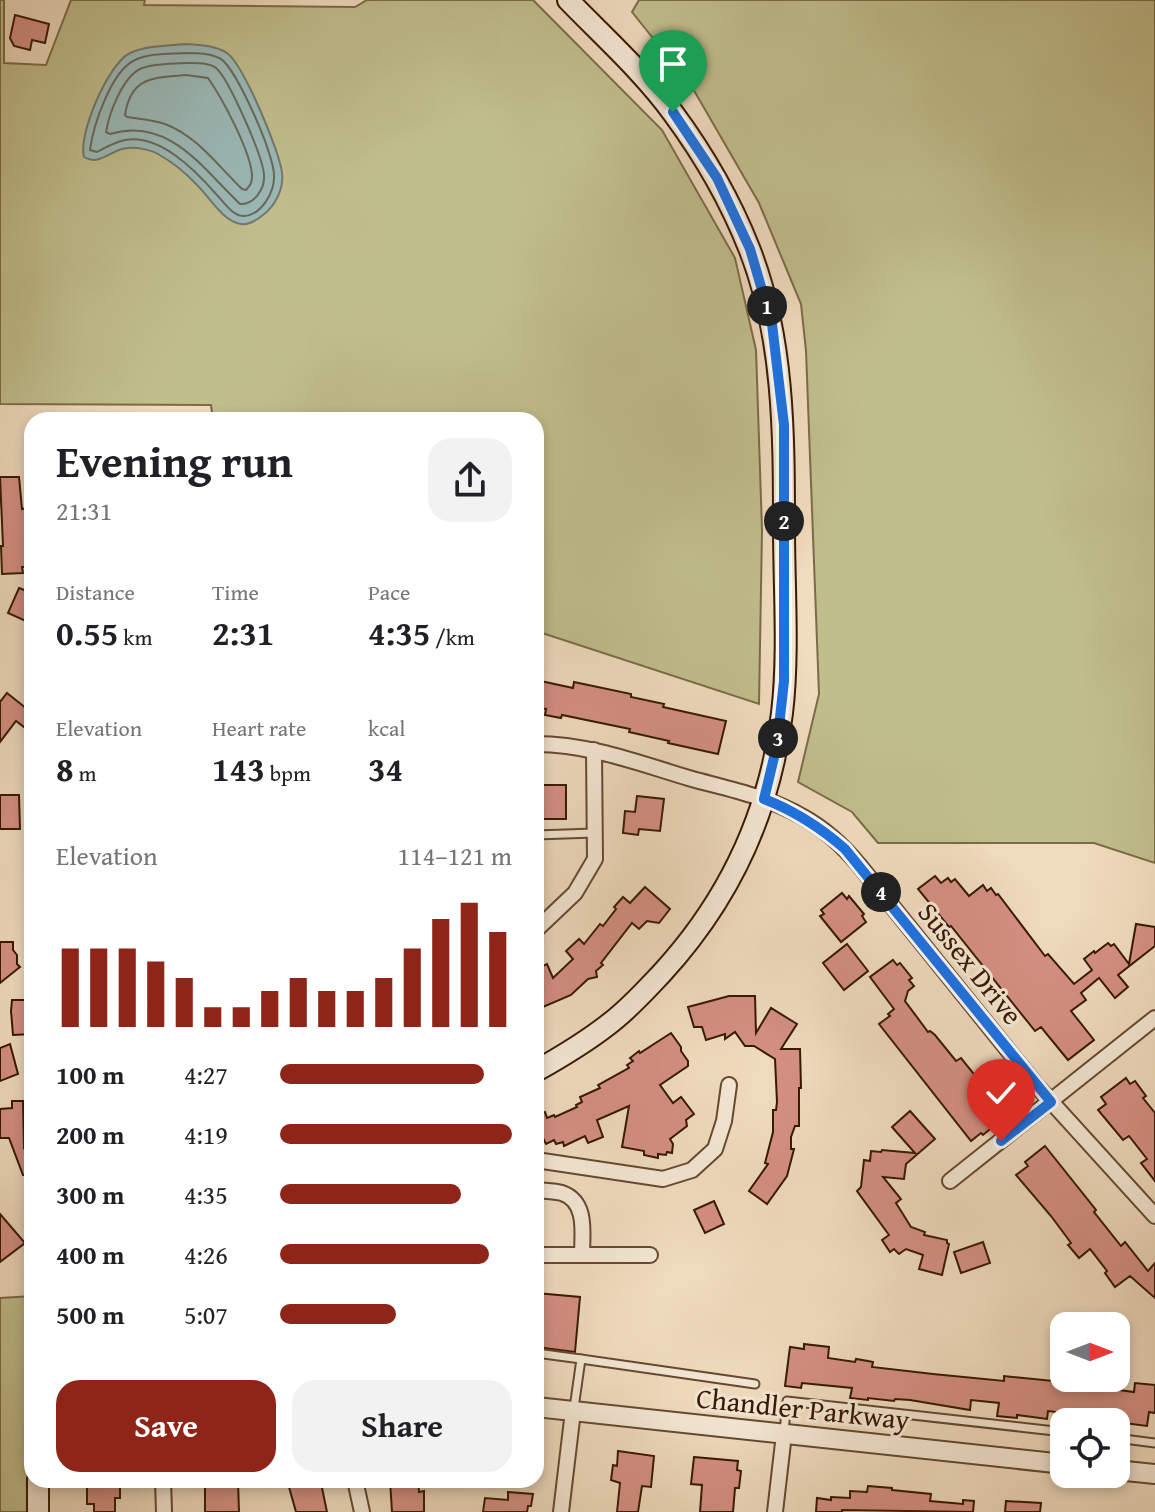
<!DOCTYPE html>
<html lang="en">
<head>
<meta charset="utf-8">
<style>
	body { margin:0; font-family:"Gentium Book Plus",serif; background:#f2f2f2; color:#202124; height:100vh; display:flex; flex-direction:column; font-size:30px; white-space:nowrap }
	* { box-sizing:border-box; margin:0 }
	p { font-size:26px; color:#757577 }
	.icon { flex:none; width:44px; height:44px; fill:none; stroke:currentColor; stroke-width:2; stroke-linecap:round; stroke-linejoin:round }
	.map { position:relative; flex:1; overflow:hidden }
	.sheet { position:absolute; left:24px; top:412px; width:520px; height:1076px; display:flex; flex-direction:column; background:#fff; border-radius:24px; box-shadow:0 4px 12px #0003 }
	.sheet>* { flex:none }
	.needle { width:52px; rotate:90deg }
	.tools { position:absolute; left:1050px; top:1312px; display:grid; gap:16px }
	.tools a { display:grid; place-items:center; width:80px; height:80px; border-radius:16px; background:#fff; box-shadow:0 4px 12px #0003; font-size:40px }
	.pin { position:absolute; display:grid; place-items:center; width:68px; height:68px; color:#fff; margin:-82px -34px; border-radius:50% 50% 50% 0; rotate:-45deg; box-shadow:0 0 8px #0007 }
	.pin .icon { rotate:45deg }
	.km { position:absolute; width:40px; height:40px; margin:-20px; border-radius:50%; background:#222; color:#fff; font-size:22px; line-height:40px; text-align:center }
	.round { display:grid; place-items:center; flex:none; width:84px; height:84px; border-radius:24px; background:#f2f2f2 }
	.headline { display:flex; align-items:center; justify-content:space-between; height:136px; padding:0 32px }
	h1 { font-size:44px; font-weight:700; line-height:60px }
	.figures { display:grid; grid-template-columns:repeat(3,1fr); gap:12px; height:136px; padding:8px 32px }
	.figures div { display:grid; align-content:center }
	.figures b { font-size:34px; font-weight:700 }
	.figures small { font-size:22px; font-weight:400 }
	.figures p { font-size:22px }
	.chart { height:224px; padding:16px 32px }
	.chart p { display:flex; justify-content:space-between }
	.chart svg { width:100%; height:144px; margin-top:8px; stroke:#8f2418; stroke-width:6 }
	.action { display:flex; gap:16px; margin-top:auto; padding:16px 32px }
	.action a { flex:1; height:92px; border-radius:24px; background:#8f2418; color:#fff; font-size:32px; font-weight:700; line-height:92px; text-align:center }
	.action a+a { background:#f2f2f2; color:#202124 }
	ul { padding:0 32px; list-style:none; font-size:26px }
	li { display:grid; grid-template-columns:128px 96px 1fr; align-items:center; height:60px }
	li i { height:20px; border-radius:10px; background:#8f2418 }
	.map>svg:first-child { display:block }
	.green { fill:#c1be8d; stroke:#7c6b48; stroke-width:2 }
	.water { fill:#9bbab8; stroke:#73796f; stroke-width:2 }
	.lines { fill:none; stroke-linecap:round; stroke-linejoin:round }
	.shore { stroke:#69695d; stroke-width:2 }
	.building { fill:#d59083; stroke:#371802; stroke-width:2 }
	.service-casing { stroke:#654931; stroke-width:11 }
	.minor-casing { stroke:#654931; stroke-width:18 }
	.tertiary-casing { stroke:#654931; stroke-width:22 }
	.secondary-casing { stroke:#371802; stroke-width:24 }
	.service { stroke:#f5e8d5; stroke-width:7 }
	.minor { stroke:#f5e8d5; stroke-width:14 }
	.tertiary { stroke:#f5e8d5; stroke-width:18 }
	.secondary { stroke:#f5e8d5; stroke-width:20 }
	.route-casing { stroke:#fff; stroke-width:16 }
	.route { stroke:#1a73e8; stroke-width:10 }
	.labels { text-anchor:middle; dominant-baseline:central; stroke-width:6; stroke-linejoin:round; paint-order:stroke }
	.street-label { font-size:28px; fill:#371802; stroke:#f5e8d5 }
</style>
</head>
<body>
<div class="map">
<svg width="1155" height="1512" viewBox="0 0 1155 1512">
	<rect width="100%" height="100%" fill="#f0dcbf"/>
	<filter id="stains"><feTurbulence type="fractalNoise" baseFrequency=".0025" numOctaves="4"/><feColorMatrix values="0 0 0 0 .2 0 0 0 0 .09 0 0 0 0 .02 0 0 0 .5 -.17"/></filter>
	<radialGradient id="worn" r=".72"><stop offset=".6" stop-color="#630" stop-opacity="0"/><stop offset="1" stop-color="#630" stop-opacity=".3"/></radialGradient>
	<!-- green -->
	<g class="green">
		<path d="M0,0h4v63l42,2 25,-65h74l-1,5 211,2 12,-7h166l129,130 73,128 21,92 6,180 -3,174 -223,-73v-211h-323l-2,-15 -211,-1z"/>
		<path d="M639,0h516v863l-61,-20h-216l-26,-31 -54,-30 21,-88 -13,-343 -5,-47 -42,-101 -67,-116 -60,-75z"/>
		<path d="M32,1296v116l-3,13 -2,87h-27v-214z"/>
	</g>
	<!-- water -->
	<path class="water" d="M186,44c14,1 28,1 41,9 16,11 53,99 55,120 2,16 -7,33 -19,42 -6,5 -15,10 -22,9 -19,-3 -32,-28 -45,-40 -11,-12 -24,-22 -38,-30 -7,-4 -21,-7 -30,-6 -16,0 -28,19 -44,9 -6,-23 24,-93 46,-104 17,-8 38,-7 56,-9z"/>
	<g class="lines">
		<!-- shore -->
		<g class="shore">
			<path d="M185,53c13,0 25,0 36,6 16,11 53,95 53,116 1,16 -12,40 -30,41 -11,1 -21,-15 -28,-22 -21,-24 -56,-60 -91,-54 -10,2 -19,7 -28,12l-7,-2c3,-24 21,-79 45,-90 15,-7 34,-6 50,-7z"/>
			<path d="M186,63c9,0 22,-1 30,5 13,11 47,89 48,107 1,14 -10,30 -24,29 -37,-35 -71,-88 -130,-70l-4,-2c3,-18 16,-54 34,-63 13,-6 32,-5 46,-6z"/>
			<path d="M186,75l22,3c14,20 45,77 44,100 -1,7 -2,7 -6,12l-4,-1c-24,-23 -45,-53 -77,-65 -11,-4 -26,-5 -38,-7l-2,-2c6,-39 29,-37 61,-40z"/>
		</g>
	</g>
	<!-- building -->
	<g class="building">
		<path d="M15,15l34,9 -4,19 -13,-3 -2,10 -16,-4 -4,-8z"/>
		<path d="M0,477h19l3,32 7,-1 3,53 -2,1v5h-8l1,6 -21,1 -1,-28h2z"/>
		<path d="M19,588l13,5v19l-4,10 -20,-9z"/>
		<path d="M536,680l37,8 1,-6 57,12v3l33,7 -1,3 63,14 -8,33 -50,-11 1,-2 -40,-9 1,-3 -68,-14 -1,3 -16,-3 1,-6 -10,-1z"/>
		<path d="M7,693l25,20v4l-8,10 -8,-6 -16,21v-40z"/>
		<rect x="539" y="785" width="27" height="34"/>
		<path d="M0,795h19l1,34h-20z"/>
		<path d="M637,796l27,3 -4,32 -21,-2 -1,6 -15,-2 2,-22 10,1z"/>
		<path d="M935,876l6,7 7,-5 3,4 4,-3 14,17 14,-11 4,6 4,-3 5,7 2,-1 47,62 3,-2 26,30 18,-14 -8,-11 10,-8 1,2 13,-10 3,3 3,-2 15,20 7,-40 19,3v19l-37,29 10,12 -13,11 -16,-20 -18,15 5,7 -15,11 23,29 -26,20 -27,-33 -6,4 -84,-105 -2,1 -31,-38z"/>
		<path d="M645,887l25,22 -11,14 -12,-2 -8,8 -7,-6 -31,40 2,2 -7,6 1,6 -9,2 -17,16 -35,15v-41l11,-5 6,14 20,-19 -7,-8 13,-12 5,5 16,-20 3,2 13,-17 -2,-2 9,-10 7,6z"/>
		<path d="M842,893l5,6 2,-3 15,18 -2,2 4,6 -25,20 -21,-26 4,-2 -3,-4z"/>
		<path d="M0,942h13v8l4,5v9l3,3 -20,16z"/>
		<path d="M847,944l21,27 -24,19 -21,-27z"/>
		<path d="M893,960l4,5 3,-2 12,15 -3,2 5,6 -6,5 -3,10 23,31 2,-1 5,4 21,26 5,-3 46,57 -24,20 -2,-2 -10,8 -92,-117 11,-8 -2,-2 6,-5 -24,-32z"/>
		<path d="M729,996h26l1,37 15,-25 26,16 -16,25h19l1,39h-2v38h-4l-4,11v12h3l-7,27 -20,28 -18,-13 19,-27 -3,-1 8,-31v-22h3l1,-8 -2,-43 -21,-13h-9l-10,-14 -10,7v-5l-19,6 -4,-13h-8l-6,-20z"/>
		<path d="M12,1000h20v34l-19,1 -2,-24z"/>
		<path d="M671,1033l10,14v4l7,10v5l-28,19 13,18 8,-6 13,17 -8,6 1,6 -17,13 3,5 -1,9 -5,-1 -1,3 -8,-1v4l-14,-3v-4l-22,-4 7,-41 -32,14 6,17 -15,6 -3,-7 -21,10 -1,-4 -7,2 -2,-4 -8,4 -3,-6 -7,3v-25l9,-4 2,6 7,-3 1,2 22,-10 -1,-2 6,-3 -2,-5 20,-9 -2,-3 31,-17 -2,-3 6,-4 -3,-3 9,-7 1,2z"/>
		<path d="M10,1044l8,30 -18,7v-33z"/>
		<path d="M1126,1078l4,6 5,-3 11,15 -3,2 12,15v68l-14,-18 6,-4 -18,-23 -6,4 -25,-30 8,-6 -5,-7z"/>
		<path d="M12,1101h11l1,47 8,-3v19l-7,3v8h-2l-14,-37h-9v-29l12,-1z"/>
		<path d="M910,1111l25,28 -29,25 -2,15 -21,-2 18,22 -5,4 15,24 14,5 -1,3 23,5v3l2,1 -7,31 -23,-6 4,-14 -17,-6 -7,5 -5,-5 -4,3 -8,-12 7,-5 -32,-44 4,-4 3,-27 6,1 1,-10 10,1 1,-2 33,3 -23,-26z"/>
		<path d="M1045,1146l51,64 -2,2 27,34 4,-4 23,29 7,-8v35l-25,-22 -15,11 -10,-14 2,-2 -17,-22 -11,9 -11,-13 3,-2 -20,-27 -35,-41 12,-9 -3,-4z"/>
		<path d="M714,1201l10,23 -19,9 -11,-23z"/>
		<path d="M0,1214l25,29 -25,19z"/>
		<path d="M983,1242l7,21 -29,10 -7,-21z"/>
		<path d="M536,1293l44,4 -5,55 -39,-5z"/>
		<path d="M804,1344l25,3 -1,11 27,4 1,-3 12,2 5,1 -1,5 61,7 71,7v-5l59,6v-3l12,2v3l59,8 1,-9 20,2v26l-1,2 -5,-1 -2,14 -46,-6v-2l-13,-1 1,-1 -41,-5 -1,8 -30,-4v3l-20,-2 2,-13 -28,-3 -1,10 -60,-10 -15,-1 -1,2 -26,-3v2l-18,-2 2,-10 -50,-5 -1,5 -16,-2 5,-39 14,2z"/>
		<path d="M618,1451l36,5 -3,31 -9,-1 -4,26h-21l3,-29 -9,-3 2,-15 4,1z"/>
		<path d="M694,1457l44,4 -1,9 4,1 -2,17h-4l-2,24h-33l2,-27 -11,-1z"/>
		<path d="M87,1480h33v18h-5v14h-21v-8h-7z"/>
		<path d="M238,1480l1,32h-34v-31z"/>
		<path d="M287,1480h21v3l8,-2 1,3 4,-1 6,29h-31z"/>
		<path d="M390,1480h28l1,12 5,-1v21h-32z"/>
		<path d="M868,1486l24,2v2l39,4 -1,7 33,3v-4l11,1 -1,11 -131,-2v2h-26l1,-14 14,2v-3l19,1v-7l17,1z"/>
		<path d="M508,1492l25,2 -2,12h-3l-1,6h-44l2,-14 23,2z"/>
		<path d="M1006,1501l35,2 -1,9h-35z"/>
	</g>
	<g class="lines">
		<!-- service casing -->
		<g class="service-casing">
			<g id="service">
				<path d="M536,835l58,-2"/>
				<path d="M536,1353l45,6"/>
				<path d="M574,1408l7,-49 174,25"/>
				<path d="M784,1432l3,-31 277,31"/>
				<path d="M1116,1438l39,5"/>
			</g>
		</g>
		<!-- minor casing -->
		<g class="minor-casing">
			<g id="minor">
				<path d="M536,744c54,0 105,20 156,35 37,10 77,18 111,38 22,12 40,29 56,48l177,220 119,131"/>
				<path d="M536,930l39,-37 20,-34 -1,-109"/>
				<path d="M536,1160l127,19 29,-9 23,-21 9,-28 5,-36"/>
				<path d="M950,1181l205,-163"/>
				<path d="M536,1190c8,1 18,1 26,3 26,9 20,41 20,62"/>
				<path d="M536,1255h114"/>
				<path d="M163,1480l1,32"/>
				<path d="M355,1480l7,32"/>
				<path d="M561,1512l12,-101"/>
				<path d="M775,1512l9,-78"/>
			</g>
		</g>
		<!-- tertiary casing -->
		<g class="tertiary-casing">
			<g id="tertiary">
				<path d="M536,1407l528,57"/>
				<path d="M1116,1470l39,4"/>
			</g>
		</g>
		<!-- secondary casing -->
		<g class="secondary-casing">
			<g id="secondary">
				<path d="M536,1071c25,-14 50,-29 73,-47 20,-15 36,-33 53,-51 67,-73 108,-161 120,-260 7,-58 2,-125 2,-185 0,-94 0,-192 -35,-280 -19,-48 -45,-93 -76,-135 -30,-41 -69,-76 -105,-113"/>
				<path d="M38,1512v-32"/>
			</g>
		</g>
		<!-- service -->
		<use href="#service" class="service"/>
		<!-- minor -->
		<use href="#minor" class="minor"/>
		<!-- tertiary -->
		<use href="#tertiary" class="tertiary"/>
		<!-- secondary -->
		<use href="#secondary" class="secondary"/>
	</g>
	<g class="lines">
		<!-- route casing -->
		<g class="route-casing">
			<path id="route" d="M673,112l44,66 33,71 22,75 12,101v256l-7,64 -13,54c31,12 56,28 81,50l206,253 -50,39"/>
		</g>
		<!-- route -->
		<use href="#route" class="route"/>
	</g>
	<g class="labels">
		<!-- street labels -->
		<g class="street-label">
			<text transform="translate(971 963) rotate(51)">Sussex Drive</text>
			<text transform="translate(803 1408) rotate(6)">Chandler Parkway</text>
		</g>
	</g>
	<rect width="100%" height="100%" filter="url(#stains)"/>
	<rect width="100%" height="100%" fill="url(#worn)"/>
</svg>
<div class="tools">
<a><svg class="needle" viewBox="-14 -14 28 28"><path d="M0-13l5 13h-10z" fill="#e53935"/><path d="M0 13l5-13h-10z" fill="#757577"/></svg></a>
<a><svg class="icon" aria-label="locate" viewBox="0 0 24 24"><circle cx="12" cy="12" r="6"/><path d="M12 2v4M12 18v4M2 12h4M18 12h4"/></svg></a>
</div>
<div class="pin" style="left:673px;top:112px;background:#1e9e55"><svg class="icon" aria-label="arrive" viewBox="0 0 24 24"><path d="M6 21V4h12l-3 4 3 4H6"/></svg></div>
<div class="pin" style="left:1001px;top:1141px;background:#d93025"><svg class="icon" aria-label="check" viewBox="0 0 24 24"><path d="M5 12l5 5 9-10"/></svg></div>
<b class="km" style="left:767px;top:306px">1</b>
<b class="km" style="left:784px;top:521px">2</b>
<b class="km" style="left:778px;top:738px">3</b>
<b class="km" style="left:881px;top:892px">4</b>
<section class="sheet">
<div class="headline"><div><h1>Evening run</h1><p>21:31</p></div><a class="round"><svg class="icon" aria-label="share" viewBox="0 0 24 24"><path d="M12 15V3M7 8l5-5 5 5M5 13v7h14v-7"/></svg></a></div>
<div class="figures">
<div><p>Distance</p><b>0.55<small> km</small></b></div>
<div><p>Time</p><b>2:31</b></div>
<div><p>Pace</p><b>4:35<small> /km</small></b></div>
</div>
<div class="figures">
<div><p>Elevation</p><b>8<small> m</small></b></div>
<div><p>Heart rate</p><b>143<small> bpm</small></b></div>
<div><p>kcal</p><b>34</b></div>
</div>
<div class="chart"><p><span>Elevation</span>114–121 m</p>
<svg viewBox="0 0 160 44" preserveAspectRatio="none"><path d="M5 44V20M15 44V20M25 44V20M35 44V24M45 44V29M55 44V38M65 44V38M75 44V33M85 44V29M95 44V33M105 44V33M115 44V29M125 44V20M135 44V11M145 44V6M155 44V15"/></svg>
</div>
<ul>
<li><b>100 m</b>4:27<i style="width:88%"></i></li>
<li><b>200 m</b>4:19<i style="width:100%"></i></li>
<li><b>300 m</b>4:35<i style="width:78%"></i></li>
<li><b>400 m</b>4:26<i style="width:90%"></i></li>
<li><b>500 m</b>5:07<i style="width:50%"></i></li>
</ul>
<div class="action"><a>Save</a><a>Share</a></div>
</section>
</div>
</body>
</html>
